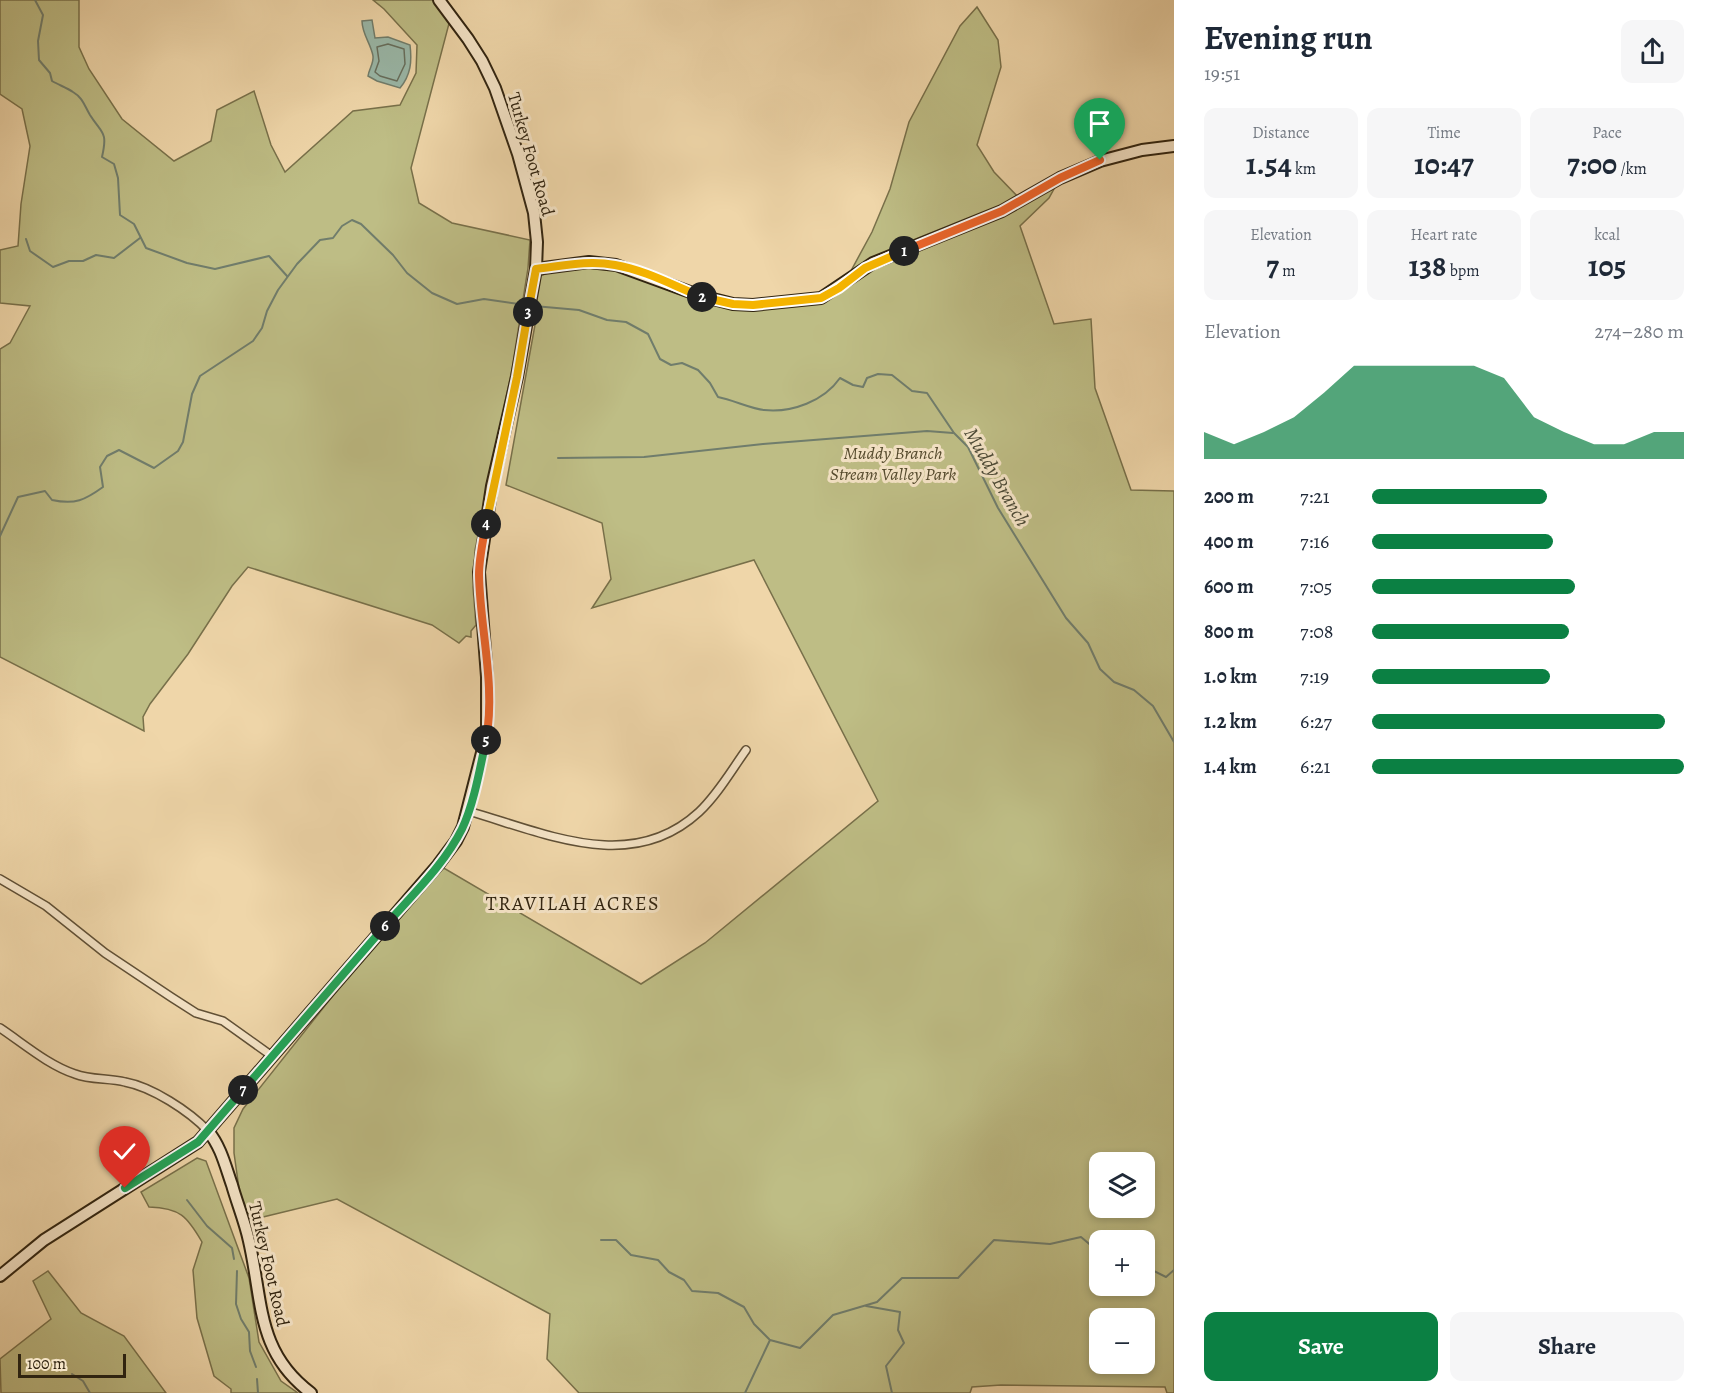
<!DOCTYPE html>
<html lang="en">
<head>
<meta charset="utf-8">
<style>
	body { margin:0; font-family:Alegreya,serif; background:#f6f6f7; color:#1f2937; height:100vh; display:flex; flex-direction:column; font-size:22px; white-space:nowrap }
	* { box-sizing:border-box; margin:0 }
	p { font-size:20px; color:#747a83 }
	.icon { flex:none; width:33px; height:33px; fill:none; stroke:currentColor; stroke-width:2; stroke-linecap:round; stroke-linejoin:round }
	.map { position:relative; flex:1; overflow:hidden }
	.drawer { display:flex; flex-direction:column; background:#fff; width:540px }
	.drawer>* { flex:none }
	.controls { position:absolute; left:1089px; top:1152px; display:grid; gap:12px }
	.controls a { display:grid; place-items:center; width:66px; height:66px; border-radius:12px; background:#fff; box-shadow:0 3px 9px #0003; font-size:30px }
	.scale { position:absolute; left:18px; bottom:15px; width:108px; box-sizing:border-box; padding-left:6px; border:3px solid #312410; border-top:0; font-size:16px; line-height:21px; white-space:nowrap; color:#312410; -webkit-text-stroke:4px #f5e4c7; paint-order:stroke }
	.pin { position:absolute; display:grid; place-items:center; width:51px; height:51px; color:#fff; margin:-62px -26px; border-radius:50% 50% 50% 0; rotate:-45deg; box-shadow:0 0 6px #0007 }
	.pin .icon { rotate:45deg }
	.km { position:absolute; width:30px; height:30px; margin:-15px; border-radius:50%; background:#222; color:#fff; font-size:16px; line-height:30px; text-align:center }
	.round { display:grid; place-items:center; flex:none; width:63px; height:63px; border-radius:12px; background:#f6f6f7 }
	.overview { display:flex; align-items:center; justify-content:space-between; height:102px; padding:0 30px }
	h1 { font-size:33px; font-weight:700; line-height:45px }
	.metrics { display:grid; grid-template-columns:repeat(3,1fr); gap:9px; height:102px; padding:6px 30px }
	.metrics div { display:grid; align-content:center; border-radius:12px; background:#f6f6f7; text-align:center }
	.metrics b { font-size:30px; font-weight:700 }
	.metrics small { font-size:16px; font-weight:400 }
	.metrics p { font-size:16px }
	.chart { height:168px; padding:12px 30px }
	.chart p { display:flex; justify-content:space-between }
	.chart svg { width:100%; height:108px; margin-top:6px; fill:#0b8043; opacity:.7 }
	.button { display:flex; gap:12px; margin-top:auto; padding:12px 30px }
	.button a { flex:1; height:69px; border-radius:12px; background:#0b8043; color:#fff; font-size:24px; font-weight:700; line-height:69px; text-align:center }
	.button a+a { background:#f6f6f7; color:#1f2937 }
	ul { padding:0 30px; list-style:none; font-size:20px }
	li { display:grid; grid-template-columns:96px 72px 1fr; align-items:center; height:45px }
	li i { height:15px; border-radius:8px; background:#0b8043 }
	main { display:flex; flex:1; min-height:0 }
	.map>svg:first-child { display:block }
	.green { fill:#bebd85; stroke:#78704a; stroke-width:1.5; fill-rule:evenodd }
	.water { fill:#9ab9aa; stroke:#707d6c; stroke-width:1.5 }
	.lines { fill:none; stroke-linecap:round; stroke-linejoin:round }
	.shore { stroke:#666e5d; stroke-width:1.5 }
	.stream { stroke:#707d6c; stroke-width:2 }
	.street-casing { stroke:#605036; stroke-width:10 }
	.secondary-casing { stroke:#312410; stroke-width:14 }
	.street { stroke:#f5e4c7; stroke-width:7 }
	.secondary { stroke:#f5e4c7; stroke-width:10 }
	.split-1-casing { stroke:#fff; stroke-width:12 }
	.split-2-casing { stroke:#fff; stroke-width:12 }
	.split-3-casing { stroke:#fff; stroke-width:12 }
	.split-4-casing { stroke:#fff; stroke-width:12 }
	.split-5-casing { stroke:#fff; stroke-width:12 }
	.split-6-casing { stroke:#fff; stroke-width:12 }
	.split-7-casing { stroke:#fff; stroke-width:12 }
	.split-8-casing { stroke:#fff; stroke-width:12 }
	.split-1 { stroke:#f0652b; stroke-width:8 }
	.split-2 { stroke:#f5b400; stroke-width:8 }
	.split-3 { stroke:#f5b400; stroke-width:8 }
	.split-4 { stroke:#f5b400; stroke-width:8 }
	.split-5 { stroke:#f0652b; stroke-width:8 }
	.split-6 { stroke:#22a559; stroke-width:8 }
	.split-7 { stroke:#22a559; stroke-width:8 }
	.split-8 { stroke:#22a559; stroke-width:8 }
	.labels { text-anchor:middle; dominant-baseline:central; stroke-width:6; stroke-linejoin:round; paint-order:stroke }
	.street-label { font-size:18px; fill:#312410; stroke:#f5e4c7 }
	.park-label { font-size:18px; font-style:italic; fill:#544a2d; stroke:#f5e4c7 }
	.water-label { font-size:20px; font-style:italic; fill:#4b4936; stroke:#f5e4c7 }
	.neighbourhood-label { font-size:20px; letter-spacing:1.5px; fill:#312410; stroke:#f5e4c7 }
</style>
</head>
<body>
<main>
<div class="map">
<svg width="1174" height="1393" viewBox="0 0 1174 1393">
	<rect width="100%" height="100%" fill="#efd6a9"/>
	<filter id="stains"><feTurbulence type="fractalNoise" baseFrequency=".00333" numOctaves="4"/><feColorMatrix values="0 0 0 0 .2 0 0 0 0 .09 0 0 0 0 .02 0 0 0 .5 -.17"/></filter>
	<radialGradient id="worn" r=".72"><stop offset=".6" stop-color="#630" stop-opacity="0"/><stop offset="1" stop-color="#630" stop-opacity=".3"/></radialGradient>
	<!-- green -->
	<g class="green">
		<path d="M0,0h79v47l10,22 33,50 52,42 37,-20 6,-31 37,-19 17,54 14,27 68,-61 47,-6 16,-32 1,-28 -33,-36 -11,-9h66l12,16 -40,152 8,35 33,20 78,17 -2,28 -16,101 -37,181 -2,37 3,38 -5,6v6l-5,-1 -7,7 -27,-18 -184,-58 -16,19 -44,68 -38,50 -7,13 1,14 -144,-74v-308l10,-6 20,-37 -30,-3v-53l18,-4 3,-42 9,-58 -8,-37 -22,-15z"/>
		<path d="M977,7l21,33 3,27 -24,78 17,27 27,28 39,-22 -11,20 -29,28 34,98 37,-5 4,69 36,102 43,1v902h-7l-2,-6 -164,-2 -29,2 -2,6h-391l-32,-34 3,-45 -213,-115 -74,18 -19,7 -10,-71v-25l9,-19 100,-126 99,-116 199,117 64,-41 173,-142 -124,-241 -162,48 19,-29 -9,-56 -96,-38 31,-171 -4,-2 7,-36 10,-4 39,-4 25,2 25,5 95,33 106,-17 32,-59 18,-43 19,-67 51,-96zM1100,1162h44v46h-44zM1100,1240h44v46h-44zM1100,1318h44v46h-44z"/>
		<path d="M197,1158l9,3 43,117 10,64 22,39 17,12h-67v-4l-17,-13 -17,-58 -4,-48 9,-28c-15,-26 -22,-34 -53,-35l-8,-15z"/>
		<path d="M48,1271l33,42 43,23 42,57h-165l-1,-34 51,-40 -18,-38z"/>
	</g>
	<!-- water -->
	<path class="water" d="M372,20l3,18 13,-1 22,8c2,16 1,30 -10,43l-23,-7 -9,-5c1,-7 6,-13 5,-20 -2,-12 -11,-22 -11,-35z"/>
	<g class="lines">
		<!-- shore -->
		<path class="shore" d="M388,44l16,5 1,15 -8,17 -17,-5 -5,-4 4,-11 -2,-14z"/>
		<!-- stream -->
		<g class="stream">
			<path d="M35,0l8,15 -5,26 1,19 11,13 2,8c7,4 15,7 21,11 10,6 11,13 17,23 12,19 18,16 12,42l12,7 4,14 2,37 14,9 12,24 41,15 28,6 54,-13 18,20"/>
			<path d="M26,239l4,12 23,16 16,-6h14l13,-6 18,3 26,-20"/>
			<path d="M534,306l45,4 28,10 19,2 22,12 12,25 11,6 11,-2 16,7 12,13 8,14c15,3 34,12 46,13 28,3 60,-9 76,-32l13,7 10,2 4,-9 11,-4 14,1 20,16 15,2 27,40 14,14 30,61 68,110 22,25 12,26 14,13 20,8 19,16 21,36"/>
			<path d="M558,458l86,-1 119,-13 164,-13 26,2"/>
			<path d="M0,536l18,-39 27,-6 7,9c23,5 33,0 51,-13l-3,-20 7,-11 12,-6 35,18 24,-17 5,-9 9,-48 8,-18 53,-35 9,-13 5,-17 11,-21 19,-26 23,-24 13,-2 9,-12 10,-6 9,4 32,31 14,18 25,20 25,11 27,-5 42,6"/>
			<path d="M187,1200l20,26 25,22 2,11"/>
			<path d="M601,1240h15l15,15 27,5 11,12 15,8 8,11 26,2 26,14 10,17 15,15"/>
			<path d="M1144,1266l22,11 8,-7"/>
			<path d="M237,1271l-1,33 5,15 8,13 1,19 6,16"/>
			<path d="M866,1306l34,6 -2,18 6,13 -18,23 6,27"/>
			<path d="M72,1374l11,7 7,12"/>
			<path d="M257,1379l1,14"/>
			<path d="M745,1393l25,-53 30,8 33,-33 44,-13 25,-24h56l36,-38 56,4 31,-7 19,16"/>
		</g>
		<!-- street casing -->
		<g class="street-casing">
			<g id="street">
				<path d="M468,811c77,22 163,64 231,1 19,-18 32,-41 47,-62"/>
				<path d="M0,879l46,27 59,47 66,44 25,16 27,8 49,35"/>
				<path d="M0,1028c24,16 48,37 75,46 15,6 34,4 50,8 27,5 64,29 83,49"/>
			</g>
		</g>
		<!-- secondary casing -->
		<g class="secondary-casing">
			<g id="secondary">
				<path d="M536,269l53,-7 27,3 85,31 32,8 20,1 68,-7 52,-35 129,-52 58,-33 40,-17 42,-11 32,-4"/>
				<path d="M208,1131c13,16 17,34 24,54 5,18 13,37 17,56 14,60 7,111 62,152"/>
				<path d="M0,1276l44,-36 154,-98 240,-277 18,-24 7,-14 24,-94v-56l-8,-105 13,-86 25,-109 19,-108 1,-27 -3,-29 -16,-59 -23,-66 -13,-27 -14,-22 -29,-39"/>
			</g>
		</g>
		<!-- street -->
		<use href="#street" class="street"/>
		<!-- secondary -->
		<use href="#secondary" class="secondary"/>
	</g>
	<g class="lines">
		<!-- split-1 casing -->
		<g class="split-1-casing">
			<path id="split-1" d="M904,251l98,-40 58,-33 40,-18"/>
		</g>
		<!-- split-2 casing -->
		<g class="split-2-casing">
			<path id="split-2" d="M702,297l31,7 20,1 68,-7 18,-10 26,-20 39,-17"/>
		</g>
		<!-- split-3 casing -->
		<g class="split-3-casing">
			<path id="split-3" d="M528,312l8,-43c26,-3 52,-9 79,-4 30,5 59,21 87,32"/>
		</g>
		<!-- split-4 casing -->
		<g class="split-4-casing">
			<path id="split-4" d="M486,524l31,-147 11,-65"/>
		</g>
		<!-- split-5 casing -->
		<g class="split-5-casing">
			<path id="split-5" d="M486,524c-3,17 -7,34 -7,51 1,54 17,111 7,165"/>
		</g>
		<!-- split-6 casing -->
		<g class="split-6-casing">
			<path id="split-6" d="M385,926c26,-30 59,-61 77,-97 12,-25 18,-61 24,-89"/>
		</g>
		<!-- split-7 casing -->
		<g class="split-7-casing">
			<path id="split-7" d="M243,1090l142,-164"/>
		</g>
		<!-- split-8 casing -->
		<g class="split-8-casing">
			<path id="split-8" d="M125,1188l73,-46 45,-52"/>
		</g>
		<!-- split-1 -->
		<use href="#split-1" class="split-1"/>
		<!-- split-2 -->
		<use href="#split-2" class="split-2"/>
		<!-- split-3 -->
		<use href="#split-3" class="split-3"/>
		<!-- split-4 -->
		<use href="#split-4" class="split-4"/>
		<!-- split-5 -->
		<use href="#split-5" class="split-5"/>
		<!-- split-6 -->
		<use href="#split-6" class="split-6"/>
		<!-- split-7 -->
		<use href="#split-7" class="split-7"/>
		<!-- split-8 -->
		<use href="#split-8" class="split-8"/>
	</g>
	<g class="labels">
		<!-- street labels -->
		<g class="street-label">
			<text transform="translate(531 154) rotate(74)">Turkey Foot Road</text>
			<text transform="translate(269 1264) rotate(77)">Turkey Foot Road</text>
		</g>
		<!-- park labels -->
		<g class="park-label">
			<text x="893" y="453">Muddy Branch<tspan x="893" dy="21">Stream Valley Park</tspan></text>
		</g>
		<!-- water labels -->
		<g class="water-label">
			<text transform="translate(997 477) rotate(60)">Muddy Branch</text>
		</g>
		<!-- neighbourhood labels -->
		<g class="neighbourhood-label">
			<text x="573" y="903">TRAVILAH ACRES</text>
		</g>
	</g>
	<rect width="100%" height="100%" filter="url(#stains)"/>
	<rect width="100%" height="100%" fill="url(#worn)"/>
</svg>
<div class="controls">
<a><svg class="icon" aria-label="layers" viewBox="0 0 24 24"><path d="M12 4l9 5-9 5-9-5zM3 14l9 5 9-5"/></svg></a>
<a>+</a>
<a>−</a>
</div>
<div class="scale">100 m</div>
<div class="pin" style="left:1100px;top:160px;background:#1e9e55"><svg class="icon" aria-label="arrive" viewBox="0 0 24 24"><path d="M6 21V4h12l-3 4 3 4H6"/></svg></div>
<div class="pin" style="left:125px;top:1188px;background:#d93025"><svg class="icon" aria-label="check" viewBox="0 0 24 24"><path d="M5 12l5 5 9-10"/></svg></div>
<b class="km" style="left:904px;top:251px">1</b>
<b class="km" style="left:702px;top:297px">2</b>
<b class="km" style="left:528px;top:312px">3</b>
<b class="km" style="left:486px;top:524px">4</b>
<b class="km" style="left:486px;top:740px">5</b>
<b class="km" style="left:385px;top:926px">6</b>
<b class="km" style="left:243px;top:1090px">7</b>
</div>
<section class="drawer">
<div class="overview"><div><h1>Evening run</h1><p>19:51</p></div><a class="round"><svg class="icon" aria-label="share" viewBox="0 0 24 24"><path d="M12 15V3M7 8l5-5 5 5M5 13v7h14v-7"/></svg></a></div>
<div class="metrics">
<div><p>Distance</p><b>1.54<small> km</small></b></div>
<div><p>Time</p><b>10:47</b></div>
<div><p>Pace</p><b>7:00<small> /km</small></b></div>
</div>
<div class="metrics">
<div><p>Elevation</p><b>7<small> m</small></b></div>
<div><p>Heart rate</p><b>138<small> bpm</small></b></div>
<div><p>kcal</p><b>105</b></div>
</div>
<div class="chart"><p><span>Elevation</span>274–280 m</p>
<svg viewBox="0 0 160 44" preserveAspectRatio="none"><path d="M0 44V33L10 38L20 33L30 27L40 17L50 6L60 6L70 6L80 6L90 6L100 11L110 27L120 33L130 38L140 38L150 33L160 33V44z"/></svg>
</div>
<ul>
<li><b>200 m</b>7:21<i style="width:56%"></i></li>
<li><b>400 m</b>7:16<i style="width:58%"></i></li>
<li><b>600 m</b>7:05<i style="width:65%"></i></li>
<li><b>800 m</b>7:08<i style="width:63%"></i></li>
<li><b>1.0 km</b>7:19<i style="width:57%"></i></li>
<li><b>1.2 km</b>6:27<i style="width:94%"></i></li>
<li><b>1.4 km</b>6:21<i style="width:100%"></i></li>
</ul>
<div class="button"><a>Save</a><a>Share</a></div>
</section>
</main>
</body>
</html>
